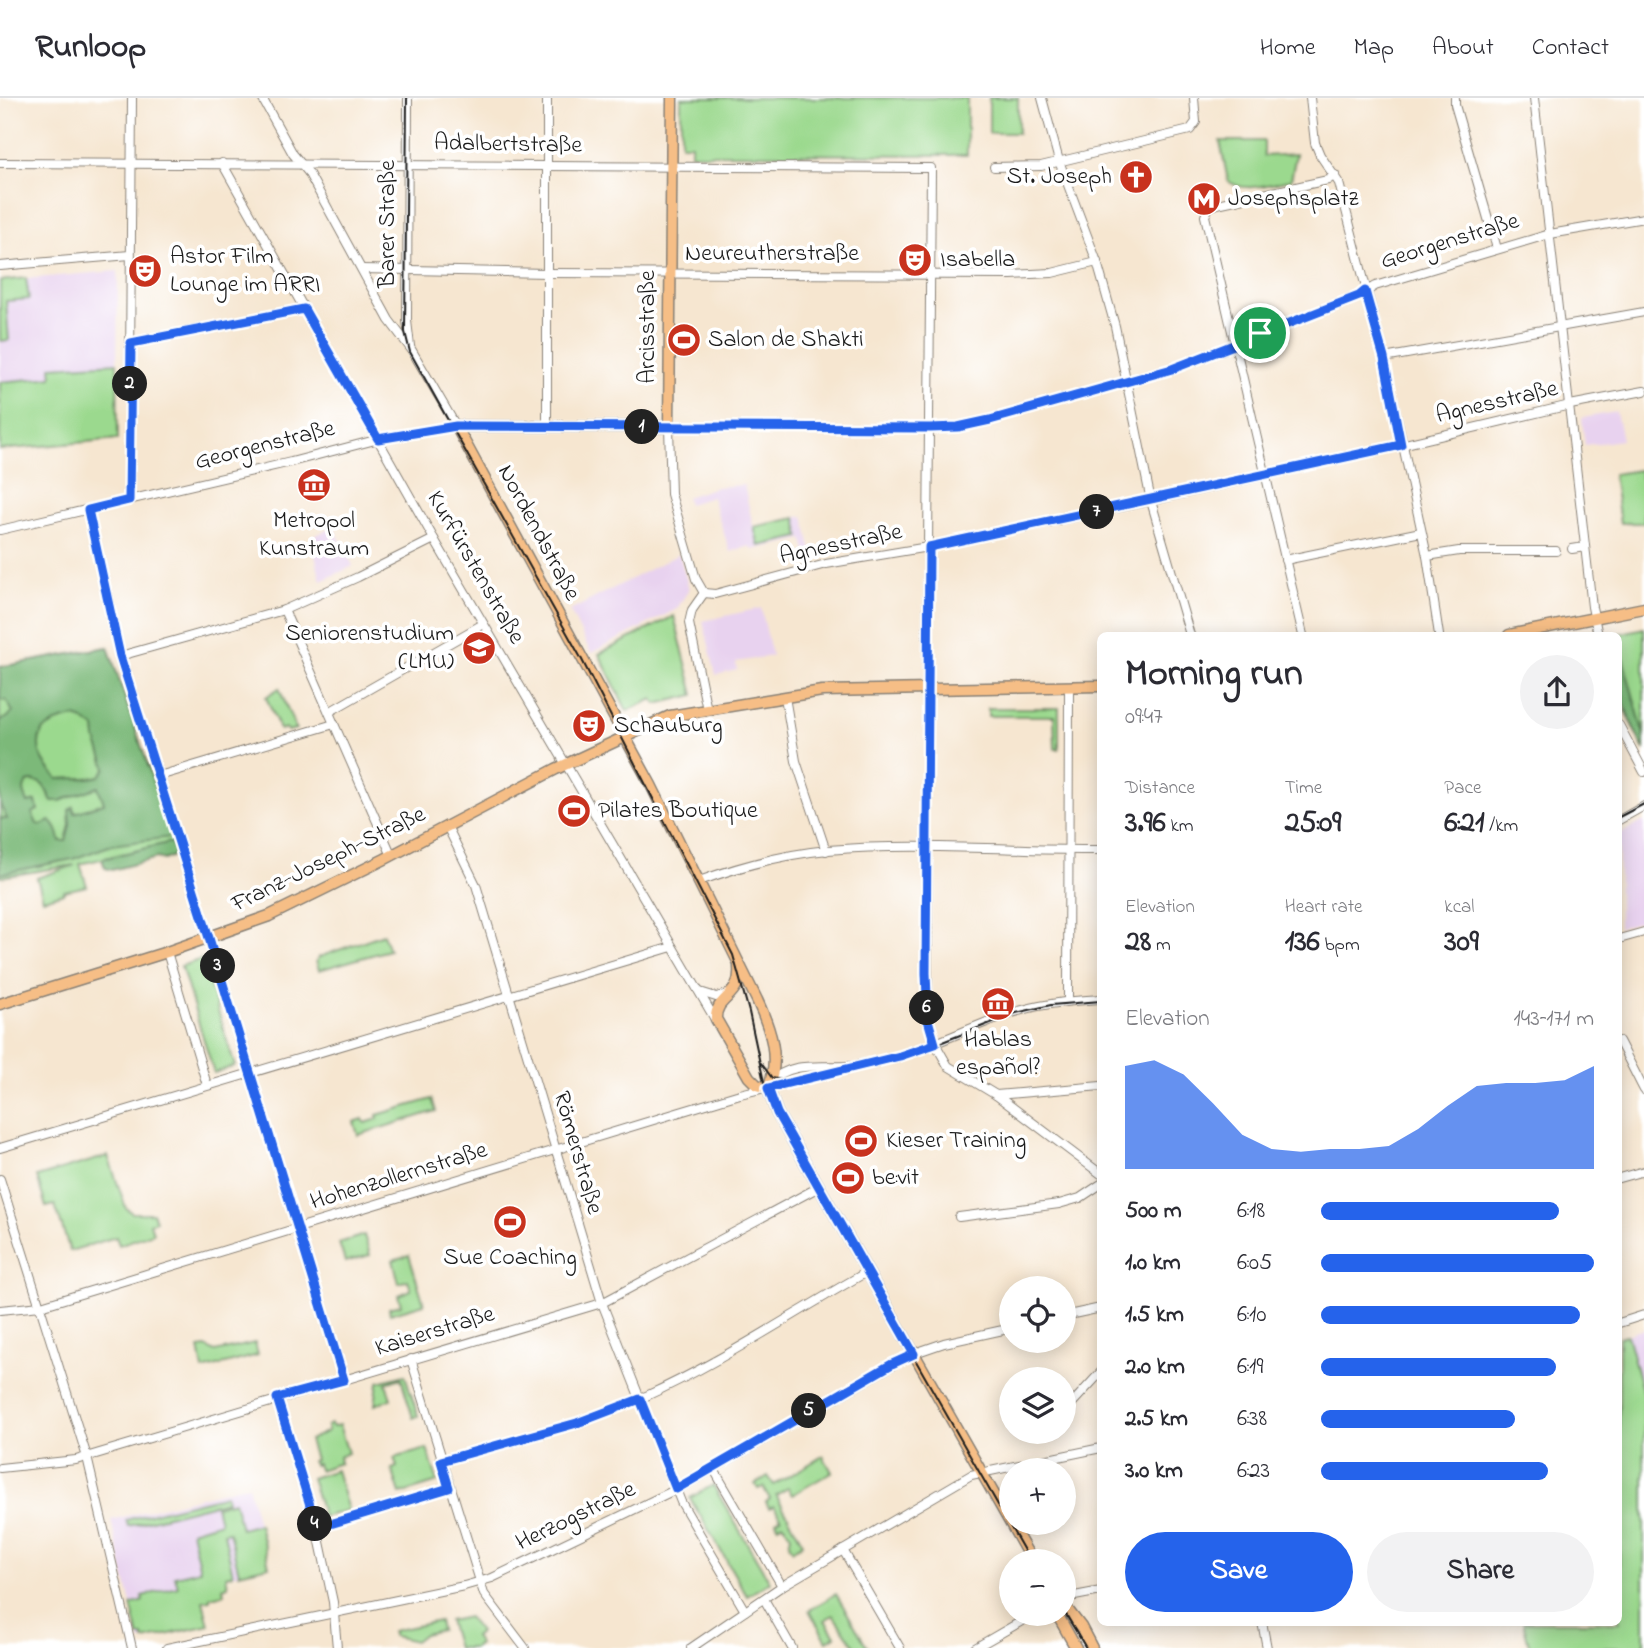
<!DOCTYPE html>
<html lang="en">
<head>
<meta charset="utf-8">
<style>
	body { margin:0; font-family:"Indie Flower",sans-serif; background:#f2f2f3; color:#2b2b33; height:100vh; display:flex; flex-direction:column; font-size:26px; white-space:nowrap }
	* { box-sizing:border-box; margin:0 }
	p { font-size:23px; color:#7c7c81 }
	.icon { flex:none; width:38px; height:38px; fill:none; stroke:currentColor; stroke-width:2; stroke-linecap:round; stroke-linejoin:round }
	.map { position:relative; flex:1; overflow:hidden }
	.drawer { position:absolute; left:1097px; top:534px; width:525px; height:994px; display:flex; flex-direction:column; background:#fff; border-radius:10px; box-shadow:0 4px 18px #0003 }
	.drawer>* { flex:none }
	.controls { position:absolute; left:999px; top:1178px; display:grid; gap:14px }
	.controls a { display:grid; place-items:center; width:77px; height:77px; border-radius:50%; background:#fff; box-shadow:0 4px 18px #0003; font-size:35px }
	.pin { position:absolute; display:grid; place-items:center; width:60px; height:60px; color:#fff; margin:-30px; border:4px solid #fff; border-radius:50%; box-shadow:0 2px 7px #0007 }
	.km { position:absolute; width:35px; height:35px; margin:-18px; border-radius:50%; background:#222; color:#fff; font-size:19px; line-height:35px; text-align:center }
	.round { display:grid; place-items:center; flex:none; width:74px; height:74px; border-radius:37px; background:#f2f2f3 }
	.head { display:flex; align-items:center; justify-content:space-between; height:119px; padding:0 28px }
	h1 { font-size:38px; font-weight:800; line-height:52px }
	.metrics { display:grid; grid-template-columns:repeat(3,1fr); gap:10px; height:119px; padding:7px 28px }
	.metrics div { display:grid; align-content:center }
	.metrics b { font-size:30px; font-weight:800 }
	.metrics small { font-size:19px; font-weight:400 }
	.metrics p { font-size:19px }
	.chart { height:196px; padding:14px 28px }
	.chart p { display:flex; justify-content:space-between }
	.chart svg { width:100%; height:126px; margin-top:7px; fill:#2563eb; opacity:.7 }
	.button { display:flex; gap:14px; margin-top:auto; padding:14px 28px }
	.button a { flex:1; height:80px; border-radius:42px; background:#2563eb; color:#fff; font-size:28px; font-weight:800; line-height:80px; text-align:center }
	.button a+a { background:#f2f2f3; color:#2b2b33 }
	ul { padding:0 28px; list-style:none; font-size:23px }
	li { display:grid; grid-template-columns:112px 84px 1fr; align-items:center; height:52px }
	li i { height:18px; border-radius:9px; background:#2563eb }
	header { display:flex; align-items:center; gap:42px; box-sizing:border-box; height:98px; padding:0 35px; background:#fff; border-bottom:2px solid #e1e1e2 }
	header strong { font-size:33px }
	nav { display:flex; gap:38px; margin-inline-start:auto; font-size:24px }
	.map>svg:first-child { display:block }
	.built { fill:#e8d2ef }
	.green { fill:#9bd98e; stroke:#5c7a55; stroke-width:2 }
	.forest { fill:#7cb979; stroke:#4c6a4a; stroke-width:2; fill-rule:evenodd }
	.lines { fill:none; stroke-linecap:round; stroke-linejoin:round }
	.minor-casing { stroke:#898176; stroke-width:10 }
	.major-casing { stroke:#898176; stroke-width:13 }
	.minor { stroke:#fff; stroke-width:8 }
	.major { stroke:#f6be86; stroke-width:10 }
	.tram { stroke:#1c1c1c; stroke-width:2 }
	.route-casing { stroke:#fff; stroke-width:14 }
	.route { stroke:#2563eb; stroke-width:9 }
	.labels { text-anchor:middle; dominant-baseline:central; stroke-width:7; stroke-linejoin:round; paint-order:stroke }
	.street-label { font-size:24px; fill:#1c1c1c; stroke:#fff }
	.poi-label { font-size:24px; fill:#1c1c1c; stroke:#fff; text-anchor:start }
</style>
</head>
<body>
<header>
<strong>Runloop</strong>
<nav><a>Home</a><a>Map</a><a>About</a><a>Contact</a></nav>
</header>
<div class="map">
<svg width="1644" height="1550" viewBox="0 0 1644 1550">
	<rect width="100%" height="100%" fill="#fff"/>
	<filter id="ink" filterUnits="userSpaceOnUse"><feTurbulence type="fractalNoise" baseFrequency=".0143" numOctaves="2"/><feDisplacementMap in="SourceGraphic" scale="14" xChannelSelector="R" yChannelSelector="G"/><feConvolveMatrix kernelMatrix="1 2 1 2 8 2 1 2 1" color-interpolation-filters="sRGB"/></filter>
	<filter id="wash" filterUnits="userSpaceOnUse"><feTurbulence type="fractalNoise" baseFrequency=".00686" numOctaves="4" result="noise"/><feDisplacementMap in="SourceGraphic" scale="28" xChannelSelector="R" yChannelSelector="G"/><feGaussianBlur stdDeviation="1.57" result="paint"/><feColorMatrix in="noise" values="0 0 0 0 0 0 0 0 0 0 0 0 0 0 0 0 0 1.4 0 .05"/><feComposite in="paint" operator="in"/></filter>
	<g filter="url(#wash)">
		<rect width="100%" height="100%" fill="#f6e6d0"/>
		<!-- built -->
		<g class="built">
			<path d="M118,173l-1,92 -65,4v10l-52,5v-101z"/>
			<path d="M1616,314l6,28 -37,5 -3,-27z"/>
			<path d="M744,387l9,41 51,-10 9,41 -5,2 -5,-20 -51,11 -2,-4 -20,6 -18,-55 -24,7 -2,-7 31,-10z"/>
			<path d="M334,429l19,39 -32,15 -10,-44z"/>
			<path d="M679,456l10,35 -12,20 -86,44 -21,-42z"/>
			<path d="M761,510l11,48 -36,6 1,8 -21,5 -13,-54z"/>
			<path d="M1644,723v99l-25,8v-93z"/>
			<path d="M1644,1231v68l-17,-62z"/>
			<path d="M248,1387l21,81 -70,17 10,42 -69,16 -29,-121z"/>
		</g>
		<!-- green -->
		<g class="green">
			<path d="M681,0h286v57l-276,-1v-10h-10z"/>
			<rect x="989" y="0" width="29" height="35"/>
			<path d="M1220,43h44v15l32,-2 -5,26c-20,3 -45,14 -63,1z"/>
			<path d="M26,180l3,21 -23,2 3,39 -9,1v-60z"/>
			<path d="M117,265l1,76 -118,11v-68l52,-5 -1,-10z"/>
			<path d="M1640,372l4,23v30h-24l-7,-49z"/>
			<path d="M796,420l4,19 -41,9 -5,-19z"/>
			<path d="M674,518l20,79 -38,9 -3,-5 -26,12 -28,-57z"/>
			<path d="M1644,530v122l-17,-35 -8,-30v-50h-6z"/>
			<path d="M108,549l65,195 -93,22 7,22 -23,5v2l-21,6 -6,-21 38,-13 -75,12v-210z"/>
			<path d="M279,590l17,41 -8,2 -2,-3 -6,2 -14,-33z"/>
			<path d="M988,610h71v41h-4l-1,-33h-66z"/>
			<path d="M383,836l6,16 -70,20 -3,-9 3,-4z"/>
			<path d="M202,861l33,107 -21,7 -33,-107z"/>
			<path d="M432,1001l4,12 -78,24 -4,-13 9,-3 2,4 13,-4 -1,-4z"/>
			<path d="M108,1058l18,52 6,5h21l3,8 -6,2 3,10 -34,12 -3,-8 -46,14 -15,-46 -9,2 -9,-30z"/>
			<path d="M364,1137l6,20 -25,7 -6,-19z"/>
			<path d="M409,1157l15,49 -34,10 -1,-6 12,-3 -3,-10 13,-5 -3,-10 -9,3 -6,-23z"/>
			<path d="M1627,1237l17,62v251h-114l-7,-26h96v-285z"/>
			<path d="M255,1245l3,12 -55,15 -4,-22 7,-1 9,5z"/>
			<path d="M405,1277l13,41 -5,2 -12,-40 -15,5 5,16 -16,6 3,-23z"/>
			<path d="M331,1326l2,3 6,-2 9,28 -9,4 1,6 -21,7 -2,-6 -3,1 -2,-4 3,-1 -6,-20 19,-9 -1,-5z"/>
			<path d="M427,1351l11,33 -38,12 -8,-25 5,-2 -3,-9z"/>
			<path d="M823,1358l9,16 -40,23 -4,-7 -12,7 27,48 -10,7 -4,-6 2,-8 -8,-13 -5,3 -2,-5 5,-3 -7,-12 -5,2 -3,-6 4,-3 -7,-12 -5,2 -3,-5 13,-8 6,9z"/>
			<path d="M336,1372l12,40 -25,7 -12,-39z"/>
			<path d="M713,1387l57,97 -23,14 -57,-98z"/>
			<path d="M226,1397l1,6 -99,25 -2,-6z"/>
			<path d="M234,1403l7,28 18,-5 10,42 -30,7 -10,-41 -5,1 9,41 -7,2 2,10 -5,2 1,6 -14,3v3l-7,1 6,24 -65,15 -1,-4 -4,1 -8,-32 12,-4 -1,-5 36,-9 -3,-11 25,-6 -9,-39 29,-9 -4,-16z"/>
			<path d="M836,1496l32,54h-12l-23,-33 -8,5 10,16 -8,5 -18,-31z"/>
			<path d="M468,1519l12,15 -6,5 5,7 -5,4h-17l-8,-27z"/>
			<path d="M439,1523l2,9 -17,4 -9,7 -22,-5 -1,-5z"/>
		</g>
		<!-- forest -->
		<g class="forest">
			<path d="M108,549l64,190 -60,8 -39,14 -73,15v-55h7l-7,-15v-83l8,-4 5,-5 -7,-12 -6,1v-34zM74,619l7,2 14,9 1,11 10,29 -6,8c-14,4 -28,1 -42,3 -13,-14 -25,-28 -16,-48l17,-10zM30,683c16,0 15,9 22,20h8l38,-14 6,16 -29,10 -2,-6 -4,3 1,15 -4,16h-6c-1,-8 -3,-15 -10,-20l-9,4 -4,-1 -5,-11 6,-3 -2,-9 -8,2c-3,-9 -8,-16 2,-22z"/>
			<path d="M1622,557l22,80v15c-18,-36 -25,-54 -25,-94z"/>
			<path d="M171,744l4,10 -2,4 -9,4 -7,-2 -45,12 -7,-2 -3,-9z"/>
		</g>
	</g>
	<g filter="url(#ink)">
		<g class="lines">
			<!-- minor casing -->
			<g class="minor-casing">
				<g id="minor">
					<path d="M408,0l-1,223 3,25"/>
					<path d="M1042,0l17,63 38,101 18,64 36,175 39,134"/>
					<path d="M1310,0l5,45 5,12 19,28 45,175 43,198 12,79"/>
					<path d="M1455,0v7l34,117"/>
					<path d="M1534,0l58,509 6,28"/>
					<path d="M0,65l931,5 -4,510 1,342 8,25 12,21 48,29 105,79"/>
					<path d="M222,65l212,376 282,482"/>
					<path d="M994,69l47,-1 149,-36 6,-8 -2,-24"/>
					<path d="M1494,140l3,11"/>
					<path d="M0,168l130,-11"/>
					<path d="M362,171l185,4 464,2 41,-2 45,-11"/>
					<path d="M131,245l173,-34"/>
					<path d="M1384,260l260,-46"/>
					<path d="M547,329v-329"/>
					<path d="M129,402l3,-402"/>
					<path d="M88,412l32,146 89,282 135,442"/>
					<path d="M0,432l291,-68 92,-24 73,-12 -45,-77 -22,-29 -81,-148 -15,-18 -31,-56"/>
					<path d="M1572,451l13,-2"/>
					<path d="M1427,458l32,-5h97"/>
					<path d="M1285,462l136,-28"/>
					<path d="M704,495l-8,-14 -25,-85 -2,-67 261,1 28,-1 32,-7 183,-51 186,-73 16,-10 175,-52 94,-16"/>
					<path d="M704,495l11,1 111,-30 102,-17 212,-44 261,-58 169,-40 74,-14"/>
					<path d="M704,495l-12,17 -3,13 18,87"/>
					<path d="M284,512l108,246"/>
					<path d="M1303,537l-98,-419 4,-9 8,-3 111,-24 7,-5"/>
					<path d="M120,558l164,-46 74,-33 76,-38"/>
					<path d="M785,599l11,64 30,90"/>
					<path d="M329,614l154,-88"/>
					<path d="M1619,627l25,47"/>
					<path d="M159,678l175,-52"/>
					<path d="M1619,722l25,-14"/>
					<path d="M447,728l29,59 126,418 79,199 64,109"/>
					<path d="M699,783c42,-15 85,-27 129,-31 91,-8 182,1 273,0"/>
					<path d="M1619,841l25,-7"/>
					<path d="M167,854l40,133"/>
					<path d="M700,894l16,5 15,-4"/>
					<path d="M1068,903l1,-314"/>
					<path d="M1619,943l25,49"/>
					<path d="M864,966c50,-7 95,-33 142,-49 31,-11 63,-14 95,-16"/>
					<path d="M771,985c17,-23 52,-15 77,-17"/>
					<path d="M996,997l105,-9"/>
					<path d="M0,1050l672,-201"/>
					<path d="M1619,1080l25,-7"/>
					<path d="M0,1081l87,278 45,191"/>
					<path d="M959,1119l100,-13 21,-6 21,-14"/>
					<path d="M0,1212l41,-4 639,-194 60,-18 128,-31"/>
					<path d="M1064,1218l37,-8"/>
					<path d="M1619,1225l25,-8"/>
					<path d="M411,1261l73,235 41,54"/>
					<path d="M277,1300l40,130 16,74 4,46"/>
					<path d="M1064,1314l37,-40"/>
					<path d="M441,1363c68,-19 138,-35 203,-64 78,-35 149,-84 223,-125"/>
					<path d="M0,1370l76,-8 526,-157 217,-116"/>
					<path d="M713,1370l69,118"/>
					<path d="M317,1430l132,-40"/>
					<path d="M843,1452l57,98"/>
					<path d="M1064,1500l37,-7"/>
					<path d="M764,1501l28,49"/>
					<path d="M1262,1524l5,26"/>
					<path d="M167,1550l297,-62 28,-8 193,-93 227,-131 32,-11 68,-15"/>
					<path d="M691,1550l91,-62 189,-111 130,-27"/>
					<path d="M975,1550l59,-34"/>
				</g>
			</g>
			<!-- major casing -->
			<g class="major-casing">
				<g id="major">
					<path d="M672,0l-3,329 -213,-1 195,359 106,215c13,28 24,58 11,88"/>
					<path d="M1509,537l135,-27"/>
					<path d="M739,869c3,31 -24,29 -23,52l33,58 8,8 11,3"/>
					<path d="M0,906l167,-52 102,-36 116,-57 171,-90 114,-53 152,-25 279,-5"/>
					<path d="M768,990l9,25 255,448"/>
					<path d="M1064,1507l17,22 11,21"/>
					<path d="M1057,1516l19,34"/>
				</g>
			</g>
			<!-- minor -->
			<use href="#minor" class="minor"/>
			<!-- major -->
			<use href="#major" class="major"/>
			<!-- tram -->
			<g class="tram">
				<path d="M407,0l-2,234 5,20 171,306 152,297 16,57 16,75 9,25 256,449"/>
				<path d="M1619,719l25,-13"/>
				<path d="M761,965l11,15 19,4 94,-20 32,-10 99,-39 35,-8 50,-4"/>
				<path d="M1064,1513l22,37"/>
			</g>
		</g>
	</g>
	<g class="lines" filter="url(#ink)">
		<!-- route casing -->
		<g class="route-casing">
			<path id="route" d="M1365,193l19,67 17,87 -472,102 -3,426 2,47 7,24 -35,12 -132,32 9,25 137,241 -22,10 -216,125 -36,-90 -63,24 -136,38 8,27 -132,40 -40,-130 67,-18 -135,-442 -89,-282 -32,-146 41,-10 2,-157 173,-34 74,130 78,-13 474,2 28,-1 32,-7 182,-51 187,-73z"/>
		</g>
		<!-- route -->
		<use href="#route" class="route"/>
	</g>
	<!-- icons -->
	<defs>
		<g id="church-disc" transform="scale(1.75)"><circle r="9.5" fill="#c8321e" stroke="#fff"/><path d="M-1.2-6h2.4v3.5h3.3v2.4h-3.3V6h-2.4V-.1h-3.3v-2.4h3.3Z" fill="#fff"/></g>
		<g id="metro-disc" transform="scale(1.75)"><circle r="9.5" fill="#c8321e" stroke="#fff"/><path d="M-5.5 5V-5H-3L0 0L3-5H5.5V5H3V-.5L0 4L-3-.5V5Z" fill="#fff"/></g>
		<g id="theatre-disc" transform="scale(1.75)"><circle r="9.5" fill="#c8321e" stroke="#fff"/><path d="M-5-5.5Q0-4 5-5.5V0Q5 5 0 6Q-5 5-5 0ZM-3.3-2.5H-1v1.5H-3.3ZM1-2.5H3.3v1.5H1ZM-2.8 1Q0 5.5 2.8 1Z" fill="#fff"/></g>
		<g id="stadium-disc" transform="scale(1.75)"><circle r="9.5" fill="#c8321e" stroke="#fff"/><path d="M0-5a6.5 5 0 1 0 0 10a6.5 5 0 1 0 0-10ZM-3.5-1.8h7v3.6h-7Z" fill="#fff"/></g>
		<g id="museum-disc" transform="scale(1.75)"><circle r="9.5" fill="#c8321e" stroke="#fff"/><path d="M0-6L6-3V-2H-6V-3ZM-5-1h2V3h-2ZM-1-1h2V3h-2ZM3-1h2V3H3ZM-6 4H6V6H-6Z" fill="#fff"/></g>
		<g id="university-disc" transform="scale(1.75)"><circle r="9.5" fill="#c8321e" stroke="#fff"/><path d="M0-5L7-2L0 1L-7-2ZM-4 1L0 2.5L4 1V4Q0 6-4 4Z" fill="#fff"/></g>
	</defs>
	<g fill-rule="evenodd">
		<use href="#church-disc" x="1136" y="79"/>
		<use href="#metro-disc" x="1204" y="101"/>
		<use href="#theatre-disc" x="915" y="162"/>
		<use href="#theatre-disc" x="145" y="173"/>
		<use href="#stadium-disc" x="684" y="242"/>
		<use href="#museum-disc" x="314" y="387"/>
		<use href="#university-disc" x="479" y="550"/>
		<use href="#theatre-disc" x="589" y="628"/>
		<use href="#stadium-disc" x="574" y="713"/>
		<use href="#museum-disc" x="998" y="906"/>
		<use href="#stadium-disc" x="861" y="1043"/>
		<use href="#stadium-disc" x="848" y="1080"/>
		<use href="#stadium-disc" x="510" y="1124"/>
	</g>
	<g class="labels">
		<!-- street labels -->
		<g class="street-label">
			<text transform="translate(508 47) rotate(1)">Adalbertstraße</text>
			<text transform="translate(388 126) rotate(-90)">Barer Straße</text>
			<text transform="translate(1450 144) rotate(-17)">Georgenstraße</text>
			<text x="772" y="156">Neureutherstraße</text>
			<text transform="translate(648 229) rotate(-90)">Arcisstraße</text>
			<text transform="translate(1497 305) rotate(-13)">Agnesstraße</text>
			<text transform="translate(265 348) rotate(-14)">Georgenstraße</text>
			<text transform="translate(538 435) rotate(62)">Nordendstraße</text>
			<text transform="translate(841 447) rotate(-12)">Agnesstraße</text>
			<text transform="translate(475 470) rotate(60)">Kurfürstenstraße</text>
			<text transform="translate(329 762) rotate(-26)">Franz-Joseph-Straße</text>
			<text transform="translate(577 1055) rotate(74)">Römerstraße</text>
			<text transform="translate(399 1079) rotate(-17)">Hohenzollernstraße</text>
			<text transform="translate(435 1234) rotate(-17)">Kaiserstraße</text>
			<text transform="translate(576 1419) rotate(-26)">Herzogstraße</text>
		</g>
		<!-- poi labels -->
		<g class="poi-label">
			<text x="1112" y="79" text-anchor="end">St. Joseph</text>
			<text x="1228" y="101">Josephsplatz</text>
			<text x="170" y="159">Astor Film<tspan x="170" dy="28">Lounge im ARRI</tspan></text>
			<text x="940" y="162">Isabella</text>
			<text x="708" y="242">Salon de Shakti</text>
			<text x="314" y="423" text-anchor="middle">Metropol<tspan x="314" dy="28">Kunstraum</tspan></text>
			<text x="454" y="536" text-anchor="end">Seniorenstudium<tspan x="454" dy="28">(LMU)</tspan></text>
			<text x="614" y="628">Schauburg</text>
			<text x="598" y="713">Pilates Boutique</text>
			<text x="998" y="942" text-anchor="middle">Hablas<tspan x="998" dy="28">español?</tspan></text>
			<text x="886" y="1043">Kieser Training</text>
			<text x="872" y="1080">be:vit</text>
			<text x="510" y="1160" text-anchor="middle">Sue Coaching</text>
		</g>
	</g>
</svg>
<div class="controls">
<a><svg class="icon" aria-label="locate" viewBox="0 0 24 24"><circle cx="12" cy="12" r="6"/><path d="M12 2v4M12 18v4M2 12h4M18 12h4"/></svg></a>
<a><svg class="icon" aria-label="layers" viewBox="0 0 24 24"><path d="M12 4l9 5-9 5-9-5zM3 14l9 5 9-5"/></svg></a>
<a>+</a>
<a>−</a>
</div>
<div class="pin" style="left:1260px;top:235px;background:#1e9e55"><svg class="icon" aria-label="arrive" viewBox="0 0 24 24"><path d="M6 21V4h12l-3 4 3 4H6"/></svg></div>
<b class="km" style="left:642px;top:329px">1</b>
<b class="km" style="left:130px;top:286px">2</b>
<b class="km" style="left:218px;top:868px">3</b>
<b class="km" style="left:315px;top:1426px">4</b>
<b class="km" style="left:809px;top:1313px">5</b>
<b class="km" style="left:927px;top:910px">6</b>
<b class="km" style="left:1097px;top:414px">7</b>
<section class="drawer">
<div class="head"><div><h1>Morning run</h1><p>09:47</p></div><a class="round"><svg class="icon" aria-label="share" viewBox="0 0 24 24"><path d="M12 15V3M7 8l5-5 5 5M5 13v7h14v-7"/></svg></a></div>
<div class="metrics">
<div><p>Distance</p><b>3.96<small> km</small></b></div>
<div><p>Time</p><b>25:09</b></div>
<div><p>Pace</p><b>6:21<small> /km</small></b></div>
</div>
<div class="metrics">
<div><p>Elevation</p><b>28<small> m</small></b></div>
<div><p>Heart rate</p><b>136<small> bpm</small></b></div>
<div><p>kcal</p><b>309</b></div>
</div>
<div class="chart"><p><span>Elevation</span>143–171 m</p>
<svg viewBox="0 0 160 44" preserveAspectRatio="none"><path d="M0 44V8L10 6L20 11L30 21L40 32L50 37L60 38L70 37L80 37L90 36L100 30L110 22L120 15L130 14L140 14L150 13L160 8V44z"/></svg>
</div>
<ul>
<li><b>500 m</b>6:18<i style="width:87%"></i></li>
<li><b>1.0 km</b>6:05<i style="width:100%"></i></li>
<li><b>1.5 km</b>6:10<i style="width:95%"></i></li>
<li><b>2.0 km</b>6:19<i style="width:86%"></i></li>
<li><b>2.5 km</b>6:38<i style="width:71%"></i></li>
<li><b>3.0 km</b>6:23<i style="width:83%"></i></li>
</ul>
<div class="button"><a>Save</a><a>Share</a></div>
</section>
</div>
</body>
</html>
